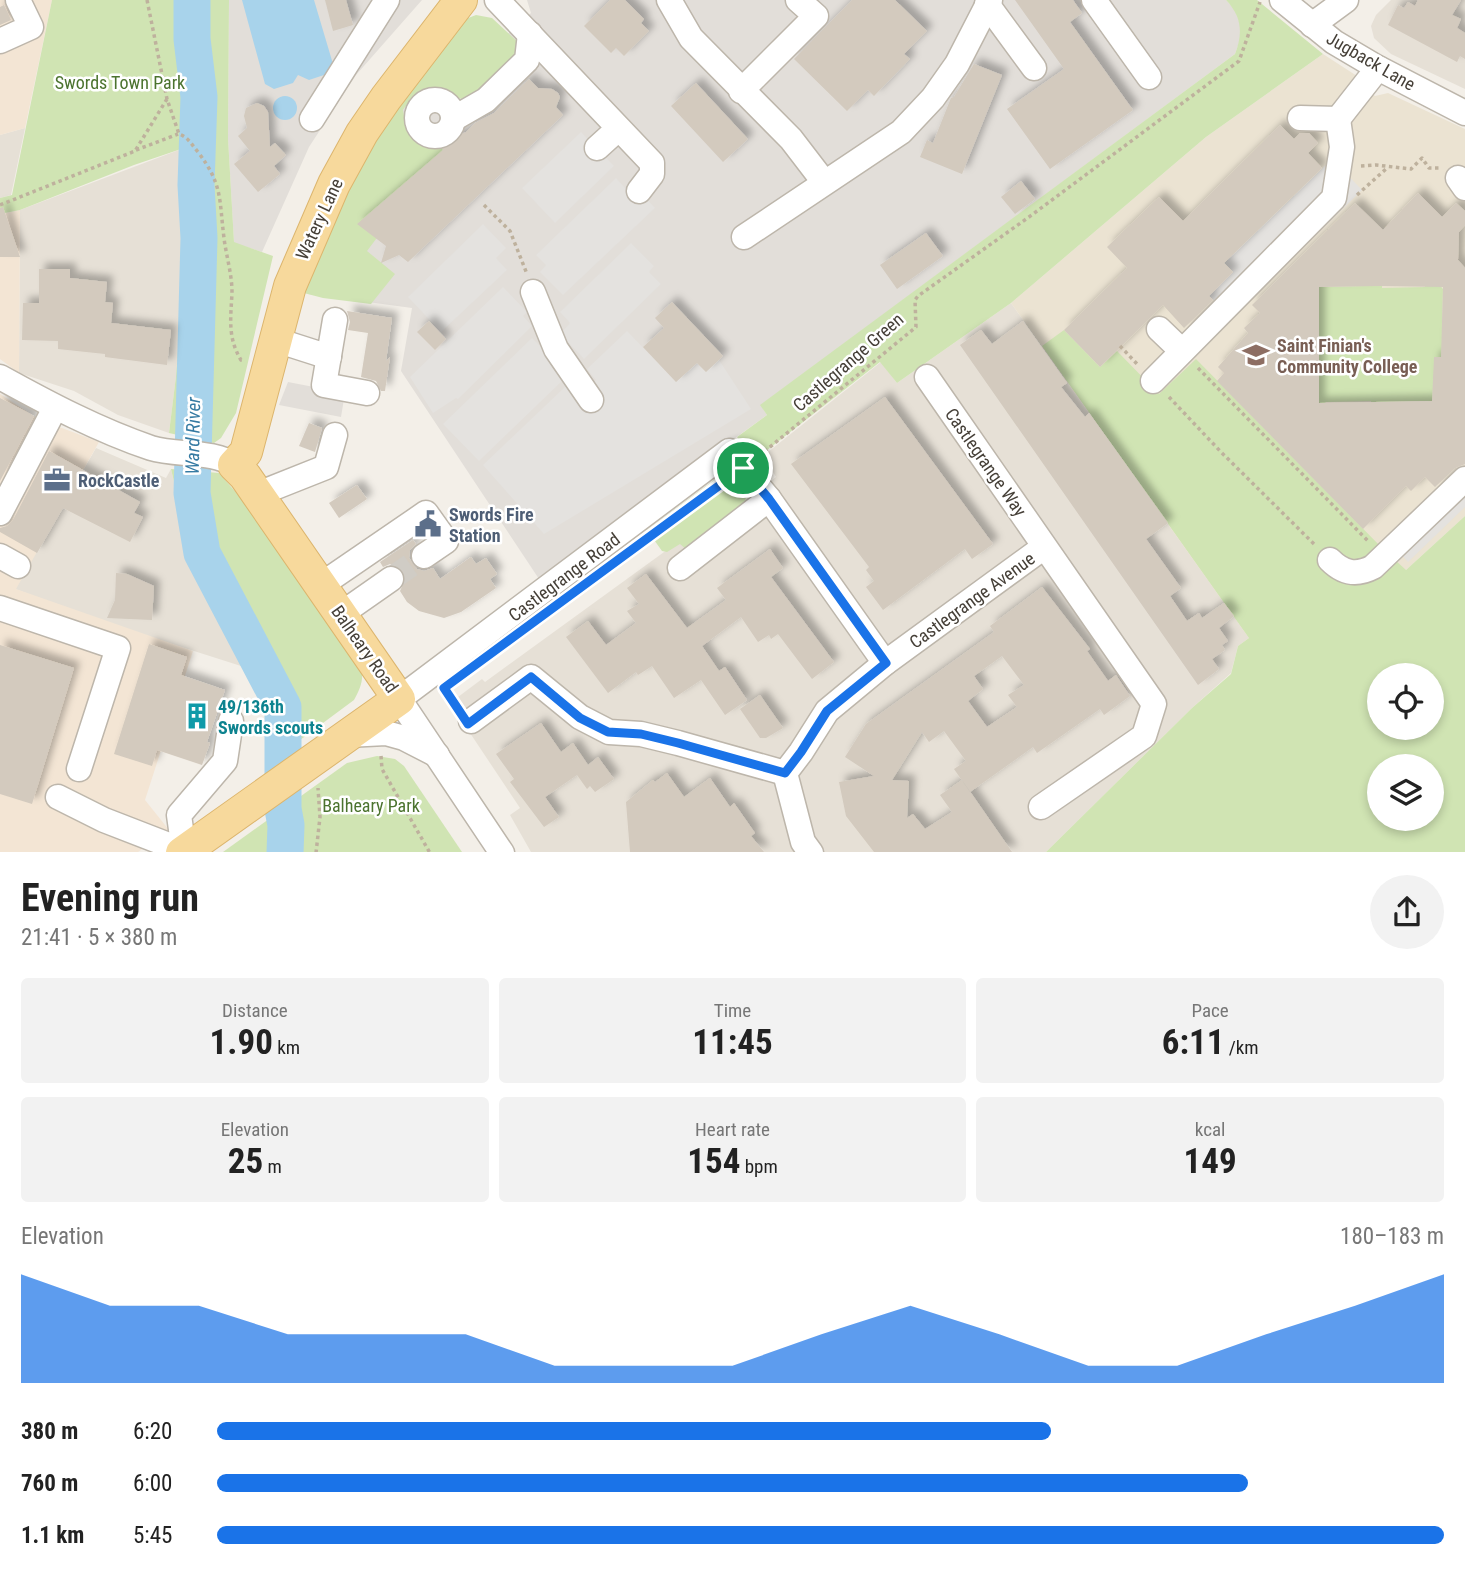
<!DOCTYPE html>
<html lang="en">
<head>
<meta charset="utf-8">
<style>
	body { margin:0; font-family:"Roboto Condensed",sans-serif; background:#f2f2f2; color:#222; height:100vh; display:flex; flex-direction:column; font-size:26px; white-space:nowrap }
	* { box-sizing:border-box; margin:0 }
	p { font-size:23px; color:#767676 }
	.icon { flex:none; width:38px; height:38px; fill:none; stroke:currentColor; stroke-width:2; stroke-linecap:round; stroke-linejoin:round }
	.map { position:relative; height:852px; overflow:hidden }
	.side { display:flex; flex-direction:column; background:#fff; flex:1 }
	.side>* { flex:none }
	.buttons { position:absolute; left:1367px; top:663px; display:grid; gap:14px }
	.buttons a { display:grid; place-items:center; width:77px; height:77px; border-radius:50%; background:#fff; box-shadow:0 4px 10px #0003; font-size:35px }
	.pin { position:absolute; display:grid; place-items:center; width:60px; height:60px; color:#fff; margin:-30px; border:4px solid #fff; border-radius:50%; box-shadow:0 2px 7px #0007 }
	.round { display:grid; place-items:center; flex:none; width:74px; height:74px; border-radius:37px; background:#f2f2f2 }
	.head { display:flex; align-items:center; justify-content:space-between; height:119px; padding:0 21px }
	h1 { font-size:38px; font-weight:700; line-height:52px }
	.metrics { display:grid; grid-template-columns:repeat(3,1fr); gap:10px; height:119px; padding:7px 21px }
	.metrics div { display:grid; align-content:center; border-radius:7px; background:#f2f2f2; text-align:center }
	.metrics b { font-size:35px; font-weight:700 }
	.metrics small { font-size:19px; font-weight:400 }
	.metrics p { font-size:19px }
	.chart { height:196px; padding:14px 21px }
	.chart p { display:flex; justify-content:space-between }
	.chart svg { width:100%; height:126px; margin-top:7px; fill:#1a73e8; opacity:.7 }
	ul { padding:0 21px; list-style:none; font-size:23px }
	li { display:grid; grid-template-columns:112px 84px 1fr; align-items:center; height:52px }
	li i { height:18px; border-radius:9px; background:#1a73e8 }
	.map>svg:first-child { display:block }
	.residential { fill:#e6e0d6 }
	.commercial { fill:#f3e5d4 }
	.industrial { fill:#e2ded9 }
	.education { fill:#ebe3d2 }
	.green { fill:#d0e4b3; fill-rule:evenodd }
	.parking { fill:#e4e2df }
	.water { fill:#a8d3eb }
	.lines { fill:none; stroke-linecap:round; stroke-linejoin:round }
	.river { stroke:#a8d3eb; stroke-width:37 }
	.building { fill:#d3cabe; fill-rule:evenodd; filter:url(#shadow) }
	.minor-tunnel { stroke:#d0ccc5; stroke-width:24; stroke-dasharray:24 12; stroke-linecap:butt }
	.minor-casing { stroke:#bdb6ab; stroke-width:27 }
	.major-casing { stroke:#dcb56d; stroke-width:34 }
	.path { stroke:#beb19d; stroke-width:3.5; stroke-dasharray:3.5 3.5; stroke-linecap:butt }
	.minor { stroke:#fff; stroke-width:24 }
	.major { stroke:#f7d99c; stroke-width:32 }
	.route-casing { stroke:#fff; stroke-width:14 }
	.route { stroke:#1a73e8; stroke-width:9 }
	.labels { text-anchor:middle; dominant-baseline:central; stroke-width:5; stroke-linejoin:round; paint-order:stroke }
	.street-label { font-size:18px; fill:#453f37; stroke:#fff }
	.park-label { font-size:18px; fill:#4b732e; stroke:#fff }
	.education-label { font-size:18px; font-weight:bold; fill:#785e54; stroke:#fff; text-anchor:start }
	.service-label { font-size:18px; font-weight:bold; fill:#4e5e75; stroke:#fff; text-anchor:start }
	.culture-label { font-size:18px; font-weight:bold; fill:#0d838f; stroke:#fff; text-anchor:start }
	.water-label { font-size:19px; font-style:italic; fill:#357aa2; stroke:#fff }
</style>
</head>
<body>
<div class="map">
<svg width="1465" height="853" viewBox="0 0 1465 853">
	<defs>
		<filter id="shadow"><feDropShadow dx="6" dy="-6" stdDeviation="3.5" flood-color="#0004"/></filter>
	</defs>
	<rect width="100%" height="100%" fill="#f3efe8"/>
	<!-- residential -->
	<g class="residential">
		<path d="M1391,0h74v89l-74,-35 -17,-16 -3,-12 5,-11z"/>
		<path d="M25,128l-14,67 -11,3v-63z"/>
		<path d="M184,148l3,85 -11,143 -7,57 -51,-18 -44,-24 -55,-18 1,-163z"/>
		<path d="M1011,303l238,335 -11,8 -7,27 -39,35 -146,144h-515l-21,-37 10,-7 -70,-105 32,-24 3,3 197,-143 5,6 89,-68 -13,-21 118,-94 16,21z"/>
		<path d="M96,448l70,30 5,-9 18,75 33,68 19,54 -119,-38 -107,-39z"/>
	</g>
	<!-- commercial -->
	<g class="commercial">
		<path d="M0,0h52l-27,128 -25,7z"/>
		<path d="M20,210l-1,163 -19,-14v-145z"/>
		<path d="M0,394l38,25 61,23 -83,147 177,62 -48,149 24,30 -31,22h-138z"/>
	</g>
	<!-- industrial -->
	<g class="industrial">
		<path d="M229,0h193l-66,75 -47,72 -47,105 -28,-9 -6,-105z"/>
		<path d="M527,0h699l9,10 5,14v16l-5,14 -474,351 6,10 -228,164 -138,-208 11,-63 -104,-14 31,-76 54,-95 44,-58 72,-32 22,-20z"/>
		<path d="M288,382l57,11 -4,24 -62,-12z"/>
	</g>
	<!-- education -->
	<path class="education" d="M1323,54l34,22 1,7 17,13 13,-3 77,36v387l-59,54 -157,68 -238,-335 195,-166z"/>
	<!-- green -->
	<g class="green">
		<path d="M52,0h177l-1,138 6,104 39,14 -37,157 -15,25 -7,5 -45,-10 7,-57 11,-143 -3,-85 -50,17 -114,45 -20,4v-16l12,-3z"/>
		<path d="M1226,0h31l66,54 -117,83 -195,166 -114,80 -17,-21 -127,99 -16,-24 30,-22 -7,-10 475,-351c8,-21 7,-37 -9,-54z"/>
		<path d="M476,15l16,3 29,27 1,6 -50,50 -41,-9 -18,4 -10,14 2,11 19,22 17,-1 2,8 -76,101 28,23 -24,30 -48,-6 -23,-6 46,-104 55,-90 62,-78z"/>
		<path d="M1426,271l17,18 -1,40 2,28h-10v50l-7,-6 -41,1 -14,15 -1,-16 -45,1 -5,5 -10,-10 8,-115 4,5 42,-1 17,-14v16l43,-1z"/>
		<path d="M1064,330l36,37 17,-16 42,43 37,-35 187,190 -8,8 -50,8 69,-6 12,11 59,-54v336h-419l146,-144 39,-34 7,-28 11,-8 -207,-292zM1379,676h53v52h-53zM1379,766h53v53h-53z"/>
		<path d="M171,469l48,4 28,32 115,167c1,11 -3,19 -8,28l-85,63 5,-56 -17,-37 -16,-4 -19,-54 -33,-68z"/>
		<path d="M726,476c15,2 22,14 19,29l-58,45 -7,-6 -13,8 -5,-1 -15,-21 70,-52z"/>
		<path d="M377,756l18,3 9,7 58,86h-239l124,-89z"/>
	</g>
	<!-- parking -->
	<g class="parking">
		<path d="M581,132l33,34 -59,57 -33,-35z"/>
		<path d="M1332,159l30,31 -130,128 -23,-22 24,-24 -9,-9z"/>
		<path d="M616,178l10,11 6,-6 23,25 -92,87 -23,-23 6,-7 -10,-10z"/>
		<path d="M483,224l23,24 -10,10 11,12 -66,62 -33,-35z"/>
		<path d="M631,243l23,23 -5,6 12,12 -77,75 -21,-22 -2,-4 9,-10 -10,-11z"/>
		<path d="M503,287l24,25 -4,4 9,10 -74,73 -2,-1 -23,15 -23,-36z"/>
		<path d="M627,331l49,51 21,-19 9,9 13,-12 32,49 -207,125 -61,-69 83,-79 8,10 22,-16 -9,-11z"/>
		<path d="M532,338l11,11 10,20 10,11 -84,81 -36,-37z"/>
		<path d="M1465,489v18l-57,55 -8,-9z"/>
	</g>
	<!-- water -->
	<g class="water">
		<path d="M242,0h72l19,64 -6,10 -18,6 -11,-5 -5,8 -19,6 -9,-5z"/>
		<circle cx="285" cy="108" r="12"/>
	</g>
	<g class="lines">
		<!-- river -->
		<path class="river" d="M192,0v39l7,58 -3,88 3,53 -7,255 10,60 81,154v102l3,16 -1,28"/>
	</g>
	<!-- building -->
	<g class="building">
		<path d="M325,0h21l7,25 -20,6z"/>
		<path d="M610,0h15l19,19 -3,4 8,8 -25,25 -8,-8 -5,5 -27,-27z"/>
		<path d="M852,0h43l32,31 -23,23 6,5 -36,37 -6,-6 -21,21 -53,-52z"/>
		<path d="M1015,0h58l9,13 -12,9 63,88 -83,59 -43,-60 57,-40z"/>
		<path d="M1418,0h43l-9,15 9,4 -4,9 8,5v26l-5,-3 -3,6 -69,-37 10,-20 6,3 4,-6 7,4z"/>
		<path d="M4,5l7,15 -11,5v-18z"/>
		<path d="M974,64l28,11 -40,99 -42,-17 7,-17 6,3 18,-45 3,-1z"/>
		<path d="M529,79l9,9 14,1 6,4 2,4 -4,10 7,8 -155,147 -9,-7 -18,8 5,-17 -29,-22 86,-74 -2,-8 25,-10 9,-9 19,-10z"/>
		<path d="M696,83l52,56 -25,23 -52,-56z"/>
		<path d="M257,103l7,3 4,6 2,35 5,-4 11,12 -12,11 6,8 -22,18 -24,-28 16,-13 -12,-15 9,-8 -3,-12 2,-8z"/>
		<path d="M1280,125l14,14 6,-6h9l9,10 -10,10 14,15 -98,95 9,9 -24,24 4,4 -29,28 -21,-23 -63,62 -36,-37 63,-62 -20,-21 52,-50 24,24z"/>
		<path d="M1021,181l14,18 -20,15 -14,-17z"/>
		<path d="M1418,193l24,24 14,-14 9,8v14l-6,7 -1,28 7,8v196l-10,4 -20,19 -10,-10 -14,14 -5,-5 -43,43 -146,-148 7,-8 -6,-6 30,-34 -4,-5 16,-15 -8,-8 103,-102 28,27zM1382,286l61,1 -2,70h-7l-2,44 -113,2v-116z"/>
		<path d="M3,207l17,50h-20v-49z"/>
		<path d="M926,233l17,23 -46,33 -17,-24z"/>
		<path d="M39,269h31v9l37,4 -2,20 8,1 -2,20 60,7 -4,35 -62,-8v-3l-47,-5v-8l-36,-1 1,-37h16z"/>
		<path d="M672,302l51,54 -17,16 -9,-9 -21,19 -33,-35 21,-19 -9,-10z"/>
		<path d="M347,311l45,7 -6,43 4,-4 -5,34h-4l-5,-10 -15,-4 7,-44 -20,-3 2,-8z"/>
		<path d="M429,321l17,18 -11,11 -18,-18z"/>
		<path d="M1023,321l44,62 -6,4 24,30 4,-4 79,110 -22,16 35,49 -11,8 17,25 12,-8 3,5 22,-15 10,13 -15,12 9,13 -6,4 3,5 -13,9 7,10 -21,16 -238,-340 21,-15 11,14z"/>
		<path d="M885,397l108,147 -21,15 -7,-10 -82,61 -17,-23 8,-6 -8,-11 3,-3 -78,-103z"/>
		<path d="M0,398l34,18 -34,65z"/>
		<path d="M309,423l13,5 -7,24 -16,-6z"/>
		<path d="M49,451l91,51 -6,11 9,4 -13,25 -67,-34 -26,45 -37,-21v-4l7,-2 6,-6z"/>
		<path d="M357,485l10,14 -28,19 -10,-15z"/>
		<path d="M413,540l3,4 -6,6 -1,8 8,11 7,2 9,-3 7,11 31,-22 5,7 10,-6 11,16 -7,5 6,9 -35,24 -17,6 -25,-7 -12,-9 -7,-11 6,-13 -3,-8 -13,-6 -7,3 -3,-5z"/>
		<path d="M770,549l13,19 -12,9 63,85 -22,17 -34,-45 -7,5 -2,-4 -11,7 -17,-25 -39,29 17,25 6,-4 22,33 -22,15 -24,-35 -27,18 -22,-32 -14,9 -2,-3 -28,21 -42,-56 22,-16 18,24 30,-22 -9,-12 12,-7 -12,-16 19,-14 41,54 39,-28 -9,-12z"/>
		<path d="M116,573l11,1 27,12 -2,34 -45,-2 8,-18z"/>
		<path d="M1042,587l48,62 -3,2 21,30 8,-6 14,21 -26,19 -4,-6 -63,44 -4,-6 -63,45 -16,-23 12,-8 -22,-30 -15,11 -7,-10 -30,48 17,1 -2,37 6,-4 12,15 27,-17 -12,-17 22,-15 50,72h-138l-28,-36 -7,-34 35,-6 -29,-19 21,-33 128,-92 -4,-6zM1002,656l22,29 -16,10 9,12 -30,20 -19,-26 15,-12 -9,-13z"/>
		<path d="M149,644l38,13 -6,18 44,15 -18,52 3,1 -8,22 -45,-15 -5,16 -38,-12z"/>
		<path d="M0,645l74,23 -42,136 -32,-10z"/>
		<path d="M760,695l23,33 -17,10h-6l-20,-29z"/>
		<path d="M541,723l20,29 12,-9 15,22 10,-8 16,22 -19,13 -5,-6 -3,3 -10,-14 -32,22 14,20 -15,10 -34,-45 4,-3 -18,-25z"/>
		<path d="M667,773l17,24 26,-19 20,29 4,-4 21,30 -4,3 13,16h-134l-4,-50 27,-22 2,2z"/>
	</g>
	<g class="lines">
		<!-- minor-tunnel -->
		<path class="minor-tunnel" d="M391,579l33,-23"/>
		<!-- minor casing -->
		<g class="minor-casing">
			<g id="minor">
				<path d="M497,0l155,163v11l-13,17"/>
				<path d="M669,0l22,38 100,101 33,43"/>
				<path d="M1094,0l55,77"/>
				<path d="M1282,0l52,42 44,26 87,45"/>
				<path d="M987,4l47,64"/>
				<path d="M1312,25l34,-25"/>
				<path d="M0,41l31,-14 -13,-27"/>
				<path d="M741,91l75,-75 -18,-16"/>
				<circle cx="435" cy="118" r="18"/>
				<path d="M312,119l75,-119"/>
				<path d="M453,119l33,-19 41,-40 3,-26"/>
				<path d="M1338,119l40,-51"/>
				<path d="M597,148l21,-19"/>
				<path d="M1458,178l7,10"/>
				<path d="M744,237l157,-105 32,-34 24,-34 33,-64"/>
				<path d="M533,292l23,57 35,51"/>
				<path d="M335,320l-11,65 43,8"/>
				<path d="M1159,329l23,22"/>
				<path d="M276,340l53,17"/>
				<path d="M0,377c49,27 98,53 151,71 25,8 63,2 83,17"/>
				<path d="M927,377l227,327 -10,32 -103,71"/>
				<path d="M1153,381l181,-183 8,-51 -4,-28 -38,-1"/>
				<path d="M258,494l68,-27 9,-32"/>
				<path d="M0,513l55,-105"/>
				<path d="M0,556l18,10"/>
				<path d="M1330,560c13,13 26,16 43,7l92,-88"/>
				<path d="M680,568l89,-69"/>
				<path d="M321,585l105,-72 20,28 -22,15"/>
				<path d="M0,608l118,40 -39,121"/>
				<path d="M341,614l50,-35"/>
				<path d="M471,721l60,-44 49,40 29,15 32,2 37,9 107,30"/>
				<path d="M347,735l39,-2 18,5 33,17"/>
				<path d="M58,797l46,23 80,31 -5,-36 46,-54 6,-40"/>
				<path d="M502,853l-103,-154 330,-248 40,48 116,164"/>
				<path d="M811,853l-8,-11 -18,-69 16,-21 26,-41 58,-48 159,-116"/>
			</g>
		</g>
		<!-- major casing -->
		<g class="major-casing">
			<path id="major" d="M182,853l217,-154 -154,-223 -11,-11 12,-13 44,-166 44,-102 28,-51 24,-35 75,-98"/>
		</g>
		<!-- path -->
		<g class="path">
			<path d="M147,0l20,99 12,35c9,3 13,11 19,18 25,33 21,47 26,86 2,17 8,36 8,54 -1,25 -5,45 9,68h4"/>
			<path d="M136,150l42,-16"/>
			<path d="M1361,166l15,-1 35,4 11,-11 7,10h11"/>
			<path d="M1357,195l30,-27"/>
			<path d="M0,205l135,-54 32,-52"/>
			<path d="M484,205l26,26 17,43"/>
			<path d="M1120,346l19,20"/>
			<path d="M1198,368l171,174"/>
			<path d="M1169,397l52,55 95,94"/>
			<path d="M759,456l157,-129 -1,-27 3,-4 111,-79 210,-156 21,-59"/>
			<path d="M446,692l10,14"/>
			<path d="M381,756l1,13 48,84"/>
			<path d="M316,853l4,-36 -2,-29"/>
		</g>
		<!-- minor -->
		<use href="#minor" class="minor"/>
		<!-- major -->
		<use href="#major" class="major"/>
	</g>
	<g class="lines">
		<!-- route casing -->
		<g class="route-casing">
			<path id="route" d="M743,468l26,31 117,164 -59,48 -26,41 -16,21 -107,-30 -37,-9 -33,-2 -28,-14 -49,-41 -63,47 -24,-36z"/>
		</g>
		<!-- route -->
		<use href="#route" class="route"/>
	</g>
	<!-- icons -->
	<defs>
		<g id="school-bare" transform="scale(2.1)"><path d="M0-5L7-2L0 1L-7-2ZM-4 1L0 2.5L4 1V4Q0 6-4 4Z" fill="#8d6e63" stroke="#fff" stroke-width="2.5" paint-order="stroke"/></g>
		<g id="office-bare" transform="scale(2.1)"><path d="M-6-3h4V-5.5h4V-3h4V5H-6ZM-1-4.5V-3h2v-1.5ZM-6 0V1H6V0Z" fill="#5c6f8a" stroke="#fff" stroke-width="2.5" paint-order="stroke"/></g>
		<g id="civic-bare" transform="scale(2.1)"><path d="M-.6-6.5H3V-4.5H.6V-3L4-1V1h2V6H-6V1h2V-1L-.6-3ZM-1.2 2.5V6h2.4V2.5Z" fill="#5c6f8a" stroke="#fff" stroke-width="2.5" paint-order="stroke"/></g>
		<g id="building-bare" transform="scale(2.1)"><path d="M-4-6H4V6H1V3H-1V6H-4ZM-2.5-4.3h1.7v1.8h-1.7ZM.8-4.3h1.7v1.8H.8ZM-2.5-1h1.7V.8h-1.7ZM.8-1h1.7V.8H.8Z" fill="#0f9aa8" stroke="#fff" stroke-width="2.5" paint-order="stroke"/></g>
	</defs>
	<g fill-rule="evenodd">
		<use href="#school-bare" x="1256" y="355"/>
		<use href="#office-bare" x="57" y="480"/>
		<use href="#civic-bare" x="428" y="524"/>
		<use href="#building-bare" x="197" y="716"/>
	</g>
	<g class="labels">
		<!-- street labels -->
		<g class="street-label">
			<text transform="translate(1371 61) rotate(30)">Jugback Lane</text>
			<text transform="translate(319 219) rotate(-65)">Watery Lane</text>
			<text transform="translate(848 362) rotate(-41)">Castlegrange Green</text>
			<text transform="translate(986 462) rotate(55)">Castlegrange Way</text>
			<text transform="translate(564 577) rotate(-37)">Castlegrange Road</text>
			<text transform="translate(972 600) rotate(-36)">Castlegrange Avenue</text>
			<text transform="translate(365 649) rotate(55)">Balheary Road</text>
		</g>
		<!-- park labels -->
		<g class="park-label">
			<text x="120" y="82">Swords Town Park</text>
			<text x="371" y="805">Balheary Park</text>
		</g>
		<!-- education labels -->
		<g class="education-label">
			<text x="1277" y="345">Saint Finian's<tspan x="1277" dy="21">Community College</tspan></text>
		</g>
		<!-- service labels -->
		<g class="service-label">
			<text x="78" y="480">RockCastle</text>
			<text x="449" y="514">Swords Fire<tspan x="449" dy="21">Station</tspan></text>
		</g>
		<!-- culture labels -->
		<g class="culture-label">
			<text x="218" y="706">49/136th<tspan x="218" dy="21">Swords scouts</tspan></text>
		</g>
		<!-- water labels -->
		<g class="water-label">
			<text transform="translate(193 436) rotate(-89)">Ward River</text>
		</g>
	</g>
</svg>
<div class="buttons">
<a><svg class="icon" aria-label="locate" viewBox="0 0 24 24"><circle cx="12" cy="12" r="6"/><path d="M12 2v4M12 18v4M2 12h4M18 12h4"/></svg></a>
<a><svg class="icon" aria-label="layers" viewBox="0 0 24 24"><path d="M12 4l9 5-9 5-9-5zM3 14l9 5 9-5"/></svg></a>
</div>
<div class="pin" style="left:743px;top:468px;background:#1e9e55"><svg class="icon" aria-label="arrive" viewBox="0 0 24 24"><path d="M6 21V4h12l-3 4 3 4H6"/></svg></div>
</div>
<section class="side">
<div class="head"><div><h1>Evening run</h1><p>21:41 · 5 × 380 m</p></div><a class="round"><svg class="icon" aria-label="share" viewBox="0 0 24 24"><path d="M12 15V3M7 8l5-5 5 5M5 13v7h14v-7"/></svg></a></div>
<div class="metrics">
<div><p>Distance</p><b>1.90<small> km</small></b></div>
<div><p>Time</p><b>11:45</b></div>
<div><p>Pace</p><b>6:11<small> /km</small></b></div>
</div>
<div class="metrics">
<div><p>Elevation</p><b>25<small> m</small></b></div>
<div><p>Heart rate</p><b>154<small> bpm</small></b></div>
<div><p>kcal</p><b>149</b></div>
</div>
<div class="chart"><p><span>Elevation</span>180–183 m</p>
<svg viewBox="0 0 160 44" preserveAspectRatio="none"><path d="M0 44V6L10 17L20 17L30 27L40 27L50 27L60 38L70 38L80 38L90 27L100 17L110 27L120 38L130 38L140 27L150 17L160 6V44z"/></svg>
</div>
<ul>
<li><b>380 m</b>6:20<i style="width:68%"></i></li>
<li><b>760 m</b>6:00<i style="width:84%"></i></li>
<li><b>1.1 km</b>5:45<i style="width:100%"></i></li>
</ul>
</section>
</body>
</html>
